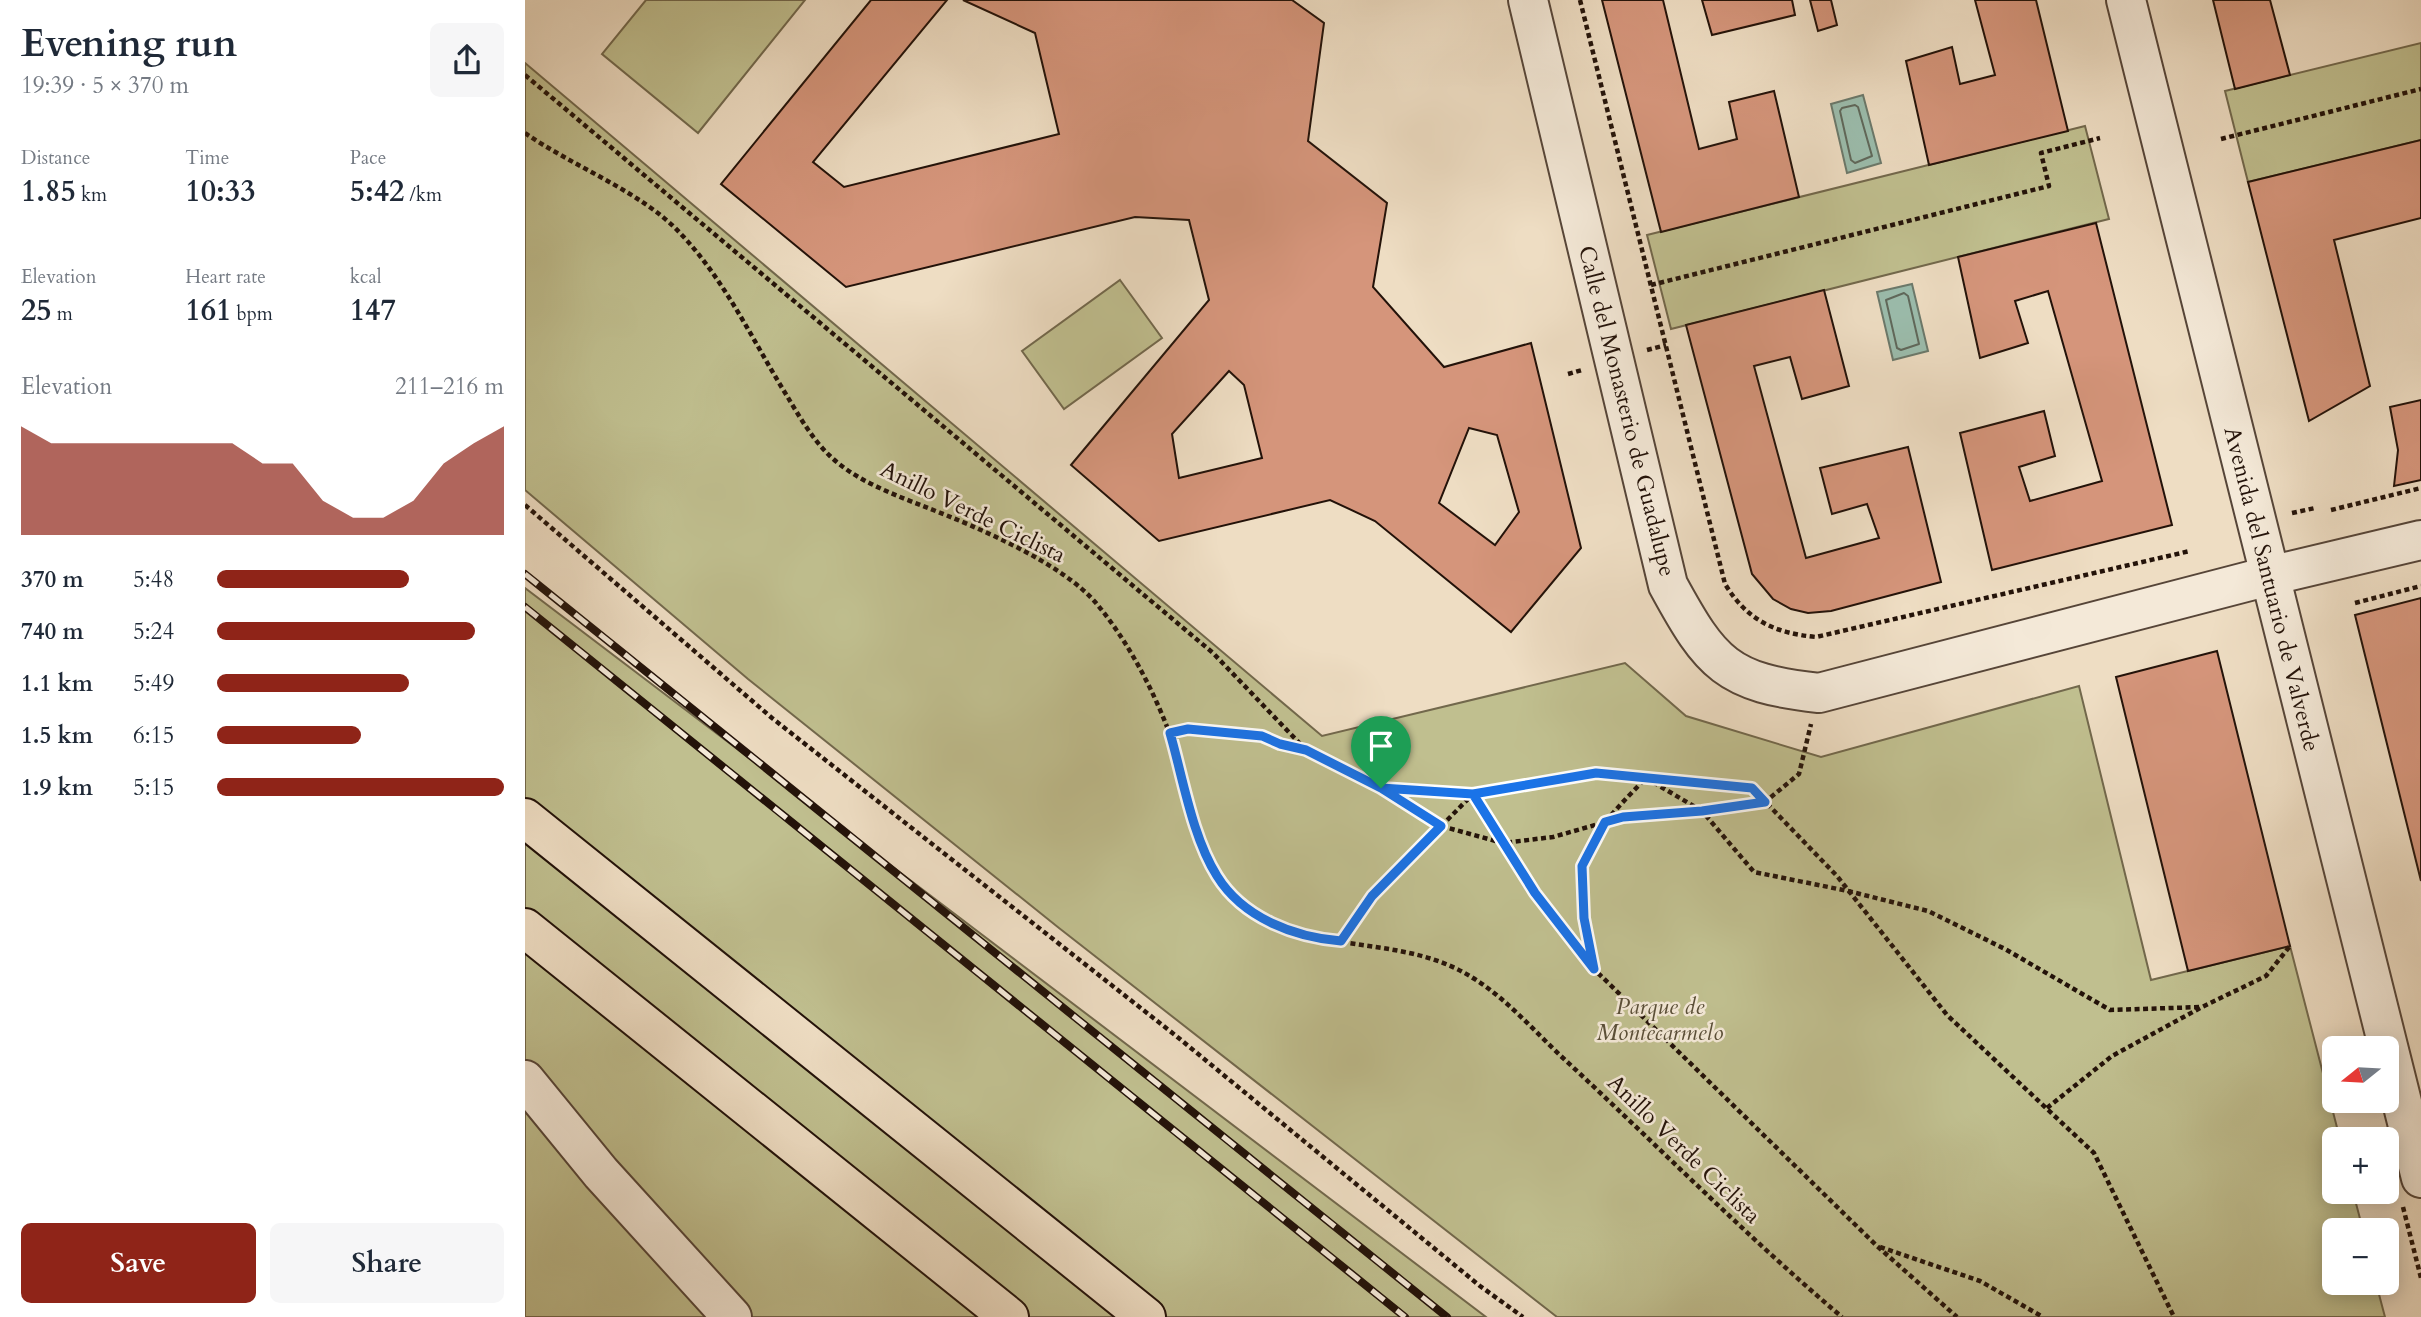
<!DOCTYPE html>
<html lang="en">
<head>
<meta charset="utf-8">
<style>
	body { margin:0; font-family:Cardo,serif; background:#f6f6f7; color:#1f2937; height:100vh; display:flex; flex-direction:column; font-size:26px; white-space:nowrap }
	* { box-sizing:border-box; margin:0 }
	p { font-size:23px; color:#747a83 }
	.icon { flex:none; width:38px; height:38px; fill:none; stroke:currentColor; stroke-width:2; stroke-linecap:round; stroke-linejoin:round }
	.map { position:relative; flex:1; overflow:hidden }
	.panel { display:flex; flex-direction:column; background:#fff; width:525px }
	.panel>* { flex:none }
	.needle { width:46px; rotate:252deg }
	.controls { position:absolute; left:1797px; top:1036px; display:grid; gap:14px }
	.controls a { display:grid; place-items:center; width:77px; height:77px; border-radius:10px; background:#fff; box-shadow:0 4px 18px #0003; font-size:35px }
	.pin { position:absolute; display:grid; place-items:center; width:60px; height:60px; color:#fff; margin:-72px -30px; border-radius:50% 50% 50% 0; rotate:-45deg; box-shadow:0 0 7px #0007 }
	.pin .icon { rotate:45deg }
	.round { display:grid; place-items:center; flex:none; width:74px; height:74px; border-radius:10px; background:#f6f6f7 }
	.summary { display:flex; align-items:center; justify-content:space-between; height:119px; padding:0 21px }
	h1 { font-size:38px; font-weight:800; line-height:52px }
	.stats { display:grid; grid-template-columns:repeat(3,1fr); gap:10px; height:119px; padding:7px 21px }
	.stats div { display:grid; align-content:center }
	.stats b { font-size:30px; font-weight:800 }
	.stats small { font-size:19px; font-weight:400 }
	.stats p { font-size:19px }
	.chart { height:196px; padding:14px 21px }
	.chart p { display:flex; justify-content:space-between }
	.chart svg { width:100%; height:126px; margin-top:7px; fill:#8f2418; opacity:.7 }
	.action { display:flex; gap:14px; margin-top:auto; padding:14px 21px }
	.action a { flex:1; height:80px; border-radius:10px; background:#8f2418; color:#fff; font-size:28px; font-weight:800; line-height:80px; text-align:center }
	.action a+a { background:#f6f6f7; color:#1f2937 }
	ul { padding:0 21px; list-style:none; font-size:23px }
	li { display:grid; grid-template-columns:112px 84px 1fr; align-items:center; height:52px }
	li i { height:18px; border-radius:9px; background:#8f2418 }
	main { display:flex; flex:1; min-height:0 }
	.map>svg:first-child { display:block }
	.green { fill:#c0bf8f; stroke:#72684c; stroke-width:2 }
	.water { fill:#9bbdad; stroke:#6b796b; stroke-width:2 }
	.lines { fill:none; stroke-linecap:round; stroke-linejoin:round }
	.shore { stroke:#5f685b; stroke-width:2 }
	.building { fill:#d5957b; stroke:#231209; stroke-width:2; fill-rule:evenodd }
	.minor-casing { stroke:#564538; stroke-width:42 }
	.motorway-casing { stroke:#231209; stroke-width:42 }
	.path { stroke:#231209; stroke-width:4.5; stroke-dasharray:5 3.5; stroke-linecap:butt }
	.minor { stroke:#f4e9d8; stroke-width:38 }
	.motorway { stroke:#eeddc3; stroke-width:38 }
	.rail-casing { stroke:#231209; stroke-width:8 }
	.rail { stroke:#f4e9d8; stroke-width:5; stroke-dasharray:16; stroke-linecap:butt }
	.route-casing { stroke:#fff; stroke-width:14 }
	.route { stroke:#1a73e8; stroke-width:9 }
	.labels { text-anchor:middle; dominant-baseline:central; stroke-width:5; stroke-linejoin:round; paint-order:stroke }
	.street-label { font-size:23px; fill:#231209; stroke:#f4e9d8 }
	.park-label { font-size:23px; font-style:italic; fill:#5a4f38; stroke:#f4e9d8 }
</style>
</head>
<body>
<main>
<section class="panel">
<div class="summary"><div><h1>Evening run</h1><p>19:39 · 5 × 370 m</p></div><a class="round"><svg class="icon" aria-label="share" viewBox="0 0 24 24"><path d="M12 15V3M7 8l5-5 5 5M5 13v7h14v-7"/></svg></a></div>
<div class="stats">
<div><p>Distance</p><b>1.85<small> km</small></b></div>
<div><p>Time</p><b>10:33</b></div>
<div><p>Pace</p><b>5:42<small> /km</small></b></div>
</div>
<div class="stats">
<div><p>Elevation</p><b>25<small> m</small></b></div>
<div><p>Heart rate</p><b>161<small> bpm</small></b></div>
<div><p>kcal</p><b>147</b></div>
</div>
<div class="chart"><p><span>Elevation</span>211–216 m</p>
<svg viewBox="0 0 160 44" preserveAspectRatio="none"><path d="M0 44V6L10 12L20 12L30 12L40 12L50 12L60 12L70 12L80 19L90 19L100 32L110 38L120 38L130 32L140 19L150 12L160 6V44z"/></svg>
</div>
<ul>
<li><b>370 m</b>5:48<i style="width:67%"></i></li>
<li><b>740 m</b>5:24<i style="width:90%"></i></li>
<li><b>1.1 km</b>5:49<i style="width:67%"></i></li>
<li><b>1.5 km</b>6:15<i style="width:50%"></i></li>
<li><b>1.9 km</b>5:15<i style="width:100%"></i></li>
</ul>
<div class="action"><a>Save</a><a>Share</a></div>
</section>
<div class="map">
<svg width="1896" height="1317" viewBox="0 0 1896 1317">
	<rect width="100%" height="100%" fill="#eeddc3"/>
	<filter id="stains"><feTurbulence type="fractalNoise" baseFrequency=".00286" numOctaves="4"/><feColorMatrix values="0 0 0 0 .2 0 0 0 0 .09 0 0 0 0 .02 0 0 0 .5 -.17"/></filter>
	<radialGradient id="worn" r=".72"><stop offset=".6" stop-color="#630" stop-opacity="0"/><stop offset="1" stop-color="#630" stop-opacity=".3"/></radialGradient>
	<!-- green -->
	<g class="green">
		<path d="M121,0h159l-107,133 -96,-79z"/>
		<path d="M1896,43v97l-173,42 -23,-91z"/>
		<path d="M0,63l797,673 303,-73 61,53 135,41 258,-71 72,294 139,-34 50,193h-5v53h18l10,38h-28v53h41l9,34h-828l-498,-389 -311,-249 -223,-189z"/>
		<path d="M1560,126l24,93 -438,110 -24,-94z"/>
		<path d="M595,280l42,58 -98,71 -42,-58z"/>
		<path d="M0,588l961,729h-961z"/>
	</g>
	<!-- water -->
	<g class="water">
		<path d="M1338,95l18,68 -34,10 -16,-69z"/>
		<path d="M1387,284l16,67 -35,9 -16,-68z"/>
	</g>
	<g class="lines">
		<!-- shore -->
		<g class="shore">
			<path d="M1330,105l3,2 14,49 -17,7 -4,-3 -11,-49 2,-3z"/>
			<path d="M1379,293l4,3 11,48 -18,6 -4,-2 -11,-48z"/>
		</g>
	</g>
	<!-- building -->
	<g class="building">
		<path d="M346,0h76l-134,162 31,25 215,-53 -24,-101 -72,-33h329l32,23 -16,118 79,62 -14,84 71,80 87,-24 50,205 -70,84 -136,-111 -45,-21 -171,41 -88,-76 138,-165 -20,-80 -54,-3 -289,70 -125,-103zM704,371l15,14 18,73 -83,20 -7,-44zM944,428l28,7 22,77 -24,33 -56,-42z"/>
		<path d="M1077,0h61l36,149 38,-10 -8,-37 45,-11 25,106 -138,35z"/>
		<path d="M1177,0h90l3,15 -83,20z"/>
		<path d="M1285,0h21l6,25 -19,6z"/>
		<path d="M1450,0h61l32,131 -139,34 -23,-104 46,-14 8,37 35,-9z"/>
		<path d="M1688,0h57l20,75 -55,14z"/>
		<path d="M1896,140v78l-87,22 36,146 -61,35 -61,-239z"/>
		<path d="M1571,223l76,302 -180,45 -32,-137 84,-22 11,45 -36,11 11,34 72,-20 -54,-190 -33,10 13,42 -48,15 -22,-101z"/>
		<path d="M1299,290l25,96 -47,13 -12,-42 -36,9 52,192 73,-20 -12,-34 -35,10 -12,-46 88,-21 33,135 -110,29 -23,2 -17,-4 -18,-10 -21,-25 -66,-249z"/>
		<path d="M1896,400v80l-27,6 4,-36 -8,-43z"/>
		<path d="M1896,598v283l-66,-266z"/>
		<path d="M1692,651l73,295 -102,25 -72,-294z"/>
	</g>
	<g class="lines">
		<!-- minor casing -->
		<g class="minor-casing">
			<g id="minor">
				<path d="M1003,0l140,585c43,79 59,98 151,108l450,-117 152,-36"/>
				<path d="M1601,0l295,1178"/>
				<path d="M0,1080l76,93 131,144"/>
			</g>
		</g>
		<!-- motorway casing -->
		<g class="motorway-casing">
			<g id="motorway">
				<path d="M0,818l621,499"/>
				<path d="M0,928l484,389"/>
			</g>
		</g>
		<!-- path -->
		<g class="path">
			<path d="M1055,0l145,584c22,36 49,49 91,53l374,-86"/>
			<path d="M0,75l688,578 93,97 75,38 92,6 62,99 59,76 283,277 80,71"/>
			<path d="M0,133c47,33 117,59 155,100 45,47 73,108 107,163 12,20 26,44 43,60 26,25 65,39 98,52 49,19 134,55 168,95 31,37 56,84 73,129 20,53 22,120 64,162 67,68 164,35 240,84 34,21 61,53 90,80 93,86 182,177 279,259"/>
			<path d="M1696,139l200,-50"/>
			<path d="M1126,285l398,-99 -8,-33 59,-15"/>
			<path d="M1122,350l19,-5"/>
			<path d="M1043,374l14,-4"/>
			<path d="M0,505l247,213 403,317 305,251 43,31"/>
			<path d="M1806,510l90,-22"/>
			<path d="M1767,513l23,-5"/>
			<path d="M1830,603l66,-17"/>
			<path d="M645,733l18,-4 57,4 60,17"/>
			<path d="M859,790l57,36 62,17 50,-6 70,-20 79,-6 52,61 94,19 80,20 77,38 105,61 92,-3"/>
			<path d="M816,941l31,-45 101,-102 123,-21 156,15 85,88 110,139 147,138 80,164"/>
			<path d="M1069,967c-5,-25 -18,-78 -12,-102 9,-33 41,-63 64,-87l56,33 63,-9 34,-28 12,-50"/>
			<path d="M1522,1108l65,-52 90,-49 64,-31 24,-30"/>
			<path d="M1878,1207l18,71"/>
			<path d="M1355,1247l100,34 63,36"/>
		</g>
		<!-- minor -->
		<use href="#minor" class="minor"/>
		<!-- motorway -->
		<use href="#motorway" class="motorway"/>
		<!-- rail casing -->
		<g class="rail-casing">
			<g id="rail">
				<path d="M0,574l922,743"/>
				<path d="M0,607l880,710"/>
			</g>
		</g>
		<!-- rail -->
		<use href="#rail" class="rail"/>
	</g>
	<g class="lines">
		<!-- route casing -->
		<g class="route-casing">
			<path id="route" d="M856,788l60,38 -69,70 -31,45c-47,-4 -98,-23 -124,-65 -25,-40 -34,-98 -47,-143l18,-4 74,7 18,8 26,6 75,38 92,6 62,99 59,76 -10,-51 -2,-52 23,-44 18,-5 79,-6 63,-9 -13,-14 -156,-15 -123,21 -92,-6"/>
		</g>
		<!-- route -->
		<use href="#route" class="route"/>
	</g>
	<g class="labels">
		<!-- street labels -->
		<g class="street-label">
			<text transform="translate(1102 411) rotate(76)">Calle del Monasterio de Guadalupe</text>
			<text transform="translate(448 512) rotate(26)">Anillo Verde Ciclista</text>
			<text transform="translate(1747 589) rotate(76)">Avenida del Santuario de Valverde</text>
			<text transform="translate(1159 1149) rotate(44)">Anillo Verde Ciclista</text>
		</g>
		<!-- park labels -->
		<g class="park-label">
			<text x="1135" y="1006">Parque de<tspan x="1135" dy="26">Montecarmelo</tspan></text>
		</g>
	</g>
	<rect width="100%" height="100%" filter="url(#stains)"/>
	<rect width="100%" height="100%" fill="url(#worn)"/>
</svg>
<div class="controls">
<a><svg class="needle" viewBox="-14 -14 28 28"><path d="M0-13l5 13h-10z" fill="#e53935"/><path d="M0 13l5-13h-10z" fill="#747a83"/></svg></a>
<a>+</a>
<a>−</a>
</div>
<div class="pin" style="left:856px;top:788px;background:#1e9e55"><svg class="icon" aria-label="arrive" viewBox="0 0 24 24"><path d="M6 21V4h12l-3 4 3 4H6"/></svg></div>
</div>
</main>
</body>
</html>
